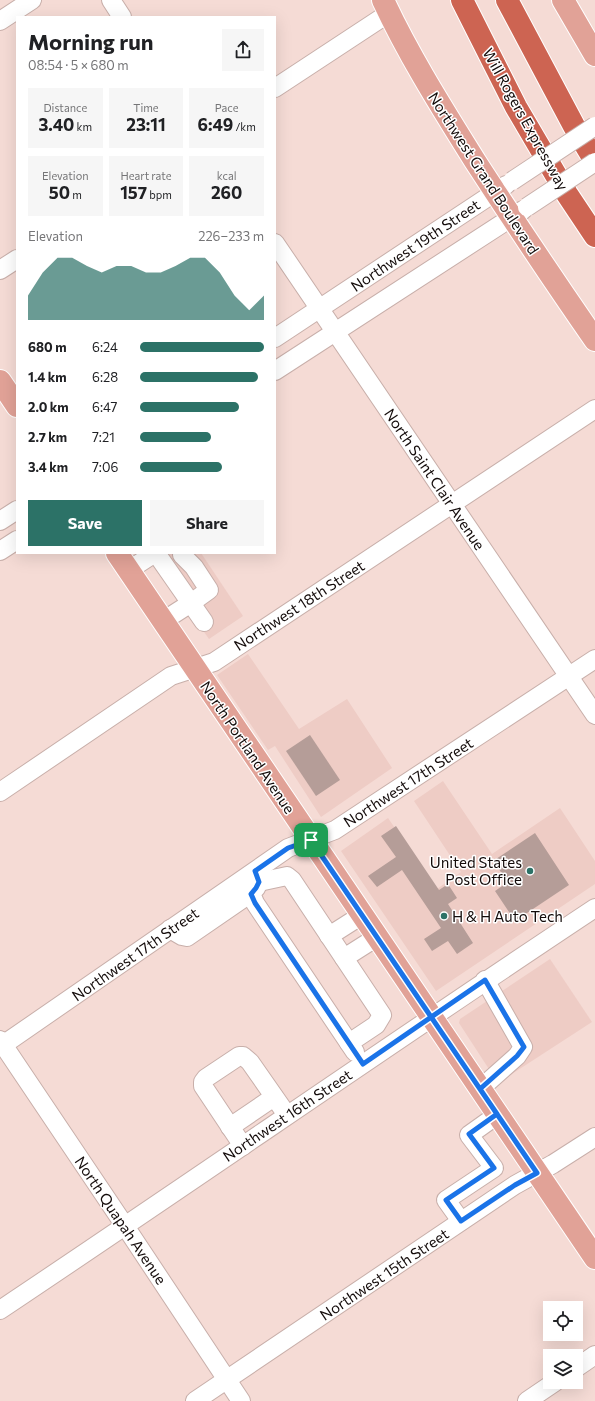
<!DOCTYPE html>
<html lang="en">
<head>
<meta charset="utf-8">
<style>
	body { margin:0; font-family:Commissioner,sans-serif; background:#f6f6f6; color:#202124; height:100vh; display:flex; flex-direction:column; font-size:15px; white-space:nowrap }
	* { box-sizing:border-box; margin:0 }
	p { font-size:13px; color:#757577 }
	.icon { flex:none; width:22px; height:22px; fill:none; stroke:currentColor; stroke-width:2; stroke-linecap:round; stroke-linejoin:round }
	.map { position:relative; flex:1; overflow:hidden }
	.details { position:absolute; left:16px; top:16px; width:260px; height:538px; display:flex; flex-direction:column; background:#fff; border-radius:0px; box-shadow:0 4px 16px #0002 }
	.details>* { flex:none }
	.controls { position:absolute; left:543px; top:1301px; display:grid; gap:8px }
	.controls a { display:grid; place-items:center; width:40px; height:40px; border-radius:0px; background:#fff; box-shadow:0 4px 16px #0002; font-size:20px }
	.pin { position:absolute; display:grid; place-items:center; width:34px; height:34px; color:#fff; margin:-17px; border-radius:8px; box-shadow:0 2px 6px #0006 }
	.round { display:grid; place-items:center; flex:none; width:42px; height:42px; border-radius:0px; background:#f6f6f6 }
	.summary { display:flex; align-items:center; justify-content:space-between; height:68px; padding:0 12px }
	h1 { font-size:22px; font-weight:700; line-height:30px }
	.metrics { display:grid; grid-template-columns:repeat(3,1fr); gap:6px; height:68px; padding:4px 12px }
	.metrics div { display:grid; align-content:center; border-radius:0px; background:#f6f6f6; text-align:center }
	.metrics b { font-size:17px; font-weight:700 }
	.metrics small { font-size:11px; font-weight:400 }
	.metrics p { font-size:11px }
	.chart { height:112px; padding:8px 12px }
	.chart p { display:flex; justify-content:space-between }
	.chart svg { width:100%; height:72px; margin-top:4px; fill:#2c7267; opacity:.7 }
	.primary-button { display:flex; gap:8px; margin-top:auto; padding:8px 12px }
	.primary-button a { flex:1; height:46px; border-radius:0px; background:#2c7267; color:#fff; font-size:16px; font-weight:700; line-height:46px; text-align:center }
	.primary-button a+a { background:#f6f6f6; color:#202124 }
	ul { padding:0 12px; list-style:none; font-size:13px }
	li { display:grid; grid-template-columns:64px 48px 1fr; align-items:center; height:30px }
	li i { height:10px; border-radius:5px; background:#2c7267 }
	.map>svg:first-child { display:block }
	.built { fill:#eeccc5 }
	.building { fill:#b59d98 }
	.lines { fill:none; stroke-linecap:round; stroke-linejoin:round }
	.minor-casing { stroke:#c8afaa; stroke-width:20 }
	.major-casing { stroke:#fff; stroke-width:24 }
	.highway-casing { stroke:#fff; stroke-width:24 }
	.minor { stroke:#fff; stroke-width:18 }
	.major { stroke:#e1a297; stroke-width:22 }
	.highway { stroke:#cd6452; stroke-width:22 }
	.minor-bridge-casing { stroke:#c8afaa; stroke-width:20; stroke-linecap:butt }
	.minor-bridge { stroke:#fff; stroke-width:18 }
	.route-casing { stroke:#fff; stroke-width:8 }
	.route { stroke:#1a73e8; stroke-width:5 }
	.poi-dot { fill:#2c7267; stroke:#fff; stroke-width:1.5 }
	.labels { text-anchor:middle; dominant-baseline:central; stroke-width:3; stroke-linejoin:round; paint-order:stroke }
	.street-label { font-size:15px; fill:#130b0a; stroke:#fff }
	.poi-label { font-size:15px; fill:#130b0a; stroke:#fff; text-anchor:end }
</style>
</head>
<body>
<div class="map">
<svg width="595" height="1401" viewBox="0 0 595 1401">
	<rect width="100%" height="100%" fill="#f5dbd5"/>
	<!-- built -->
	<g class="built">
		<path d="M149,553h52l42,63 -34,23z"/>
		<path d="M248,654l51,75 48,-30 45,69 -71,49 -46,-71 -7,4 -51,-75z"/>
		<path d="M443,781l49,73 68,-46 35,53v23l-159,107 -95,-140 47,-33 49,71 24,-17 -47,-71z"/>
		<path d="M550,959l42,63 -94,61 -39,-60 1,-4z"/>
	</g>
	<!-- building -->
	<g class="building">
		<path d="M310,735l30,45 -24,16 -30,-45z"/>
		<path d="M396,826l43,64 9,-6 9,14 -9,6 25,39 -16,11 -9,-13 -16,10 -8,-12 17,-11 -39,-58 -25,17 -9,-11 28,-19 -15,-21z"/>
		<path d="M535,833l34,52 -54,36 -20,-30 13,-9 -15,-21z"/>
	</g>
	<g class="lines">
		<!-- minor casing -->
		<g class="minor-casing">
			<g id="minor">
				<path d="M111,0l11,17"/>
				<path d="M0,21l32,-21"/>
				<path d="M275,88l114,-75"/>
				<path d="M275,243l320,472"/>
				<path d="M0,270l17,-11"/>
				<path d="M275,338l231,-153"/>
				<path d="M275,371l248,-161"/>
				<path d="M0,521l17,-11"/>
				<path d="M0,551l17,-11"/>
				<path d="M156,553l48,69"/>
				<path d="M129,570l26,-17"/>
				<path d="M163,621l28,-18 18,-13 -15,-23 -12,-12"/>
				<path d="M0,792l171,-116 43,-14 381,-253"/>
				<path d="M255,872l4,10 -3,6 -5,5 4,10 100,149"/>
				<path d="M259,882l28,-6 5,4 90,135 -6,10 -27,18"/>
				<path d="M170,929l12,7 5,1 64,-44"/>
				<path d="M329,936l33,-21"/>
				<path d="M344,958l33,-21"/>
				<path d="M0,1040l125,186 116,175"/>
				<path d="M0,1047l288,-199 47,-18 260,-171"/>
				<path d="M480,1089l37,-33 6,-9 -38,-67"/>
				<path d="M230,1127l44,-30"/>
				<path d="M243,1146l-40,-60v-4l3,-4 33,-22h4l7,6 37,53"/>
				<path d="M461,1221l-15,-21 48,-32 -25,-33 28,-20"/>
				<path d="M0,1310c199,-133 396,-270 595,-402"/>
				<path d="M576,1368l19,-13"/>
				<path d="M195,1401l320,-216 38,-21 42,-27"/>
				<path d="M527,1401l28,-19"/>
			</g>
		</g>
		<!-- major casing -->
		<g class="major-casing">
			<g id="major">
				<path d="M383,0c26,56 59,108 92,161 39,60 79,120 120,179"/>
				<path d="M563,0l32,55"/>
				<path d="M0,381l17,25"/>
				<path d="M117,553l478,705"/>
			</g>
		</g>
		<!-- highway casing -->
		<g class="highway-casing">
			<g id="highway">
				<path d="M462,0l54,107 51,87 28,42"/>
				<path d="M507,0l67,126 21,35"/>
			</g>
		</g>
		<!-- minor -->
		<use href="#minor" class="minor"/>
		<!-- major -->
		<use href="#major" class="major"/>
		<!-- highway -->
		<use href="#highway" class="highway"/>
		<!-- minor-bridge casing -->
		<g class="minor-bridge-casing">
			<g id="minor-bridge">
				<path d="M512,181l83,-55"/>
				<path d="M527,207l68,-45"/>
			</g>
		</g>
		<!-- minor-bridge -->
		<use href="#minor-bridge" class="minor-bridge"/>
	</g>
	<g class="lines">
		<!-- route casing -->
		<g class="route-casing">
			<path id="route" d="M311,840c75,111 151,222 226,333l-22,12 -54,36 -15,-21 48,-32 -25,-34 28,-20 -17,-25 37,-33 7,-9 -39,-67 -122,84 -108,-161 -4,-9 5,-6 3,-6 -4,-11 33,-23 23,-8"/>
		</g>
		<!-- route -->
		<use href="#route" class="route"/>
	</g>
	<!-- markers -->
	<g class="poi-dot">
		<circle cx="530" cy="871" r="4"/>
		<circle cx="444" cy="916" r="4"/>
	</g>
	<g class="labels">
		<!-- street labels -->
		<g class="street-label">
			<text transform="translate(526 119) rotate(61)">Will Rogers Expressway</text>
			<text transform="translate(484 173) rotate(57)">Northwest Grand Boulevard</text>
			<text transform="translate(415 245) rotate(-34)">Northwest 19th Street</text>
			<text transform="translate(435 479) rotate(56)">North Saint Clair Avenue</text>
			<text transform="translate(299 605) rotate(-33)">Northwest 18th Street</text>
			<text transform="translate(248 747) rotate(56)">North Portland Avenue</text>
			<text transform="translate(408 782) rotate(-33)">Northwest 17th Street</text>
			<text transform="translate(135 954) rotate(-35)">Northwest 17th Street</text>
			<text transform="translate(287 1115) rotate(-34)">Northwest 16th Street</text>
			<text transform="translate(121 1220) rotate(56)">North Quapah Avenue</text>
			<text transform="translate(384 1274) rotate(-34)">Northwest 15th Street</text>
		</g>
		<!-- poi labels -->
		<g class="poi-label">
			<text x="522" y="862">United States<tspan x="522" dy="17">Post Office</tspan></text>
			<text x="452" y="916" text-anchor="start">H &amp; H Auto Tech</text>
		</g>
	</g>
</svg>
<div class="controls">
<a><svg class="icon" aria-label="locate" viewBox="0 0 24 24"><circle cx="12" cy="12" r="6"/><path d="M12 2v4M12 18v4M2 12h4M18 12h4"/></svg></a>
<a><svg class="icon" aria-label="layers" viewBox="0 0 24 24"><path d="M12 4l9 5-9 5-9-5zM3 14l9 5 9-5"/></svg></a>
</div>
<div class="pin" style="left:311px;top:840px;background:#1e9e55"><svg class="icon" aria-label="arrive" viewBox="0 0 24 24"><path d="M6 21V4h12l-3 4 3 4H6"/></svg></div>
<section class="details">
<div class="summary"><div><h1>Morning run</h1><p>08:54 · 5 × 680 m</p></div><a class="round"><svg class="icon" aria-label="share" viewBox="0 0 24 24"><path d="M12 15V3M7 8l5-5 5 5M5 13v7h14v-7"/></svg></a></div>
<div class="metrics">
<div><p>Distance</p><b>3.40<small> km</small></b></div>
<div><p>Time</p><b>23:11</b></div>
<div><p>Pace</p><b>6:49<small> /km</small></b></div>
</div>
<div class="metrics">
<div><p>Elevation</p><b>50<small> m</small></b></div>
<div><p>Heart rate</p><b>157<small> bpm</small></b></div>
<div><p>kcal</p><b>260</b></div>
</div>
<div class="chart"><p><span>Elevation</span>226–233 m</p>
<svg viewBox="0 0 160 44" preserveAspectRatio="none"><path d="M0 44V29L10 15L20 6L30 6L40 11L50 15L60 11L70 11L80 15L90 15L100 11L110 6L120 6L130 15L140 29L150 38L160 29V44z"/></svg>
</div>
<ul>
<li><b>680 m</b>6:24<i style="width:100%"></i></li>
<li><b>1.4 km</b>6:28<i style="width:95%"></i></li>
<li><b>2.0 km</b>6:47<i style="width:80%"></i></li>
<li><b>2.7 km</b>7:21<i style="width:57%"></i></li>
<li><b>3.4 km</b>7:06<i style="width:66%"></i></li>
</ul>
<div class="primary-button"><a>Save</a><a>Share</a></div>
</section>
</div>
</body>
</html>
